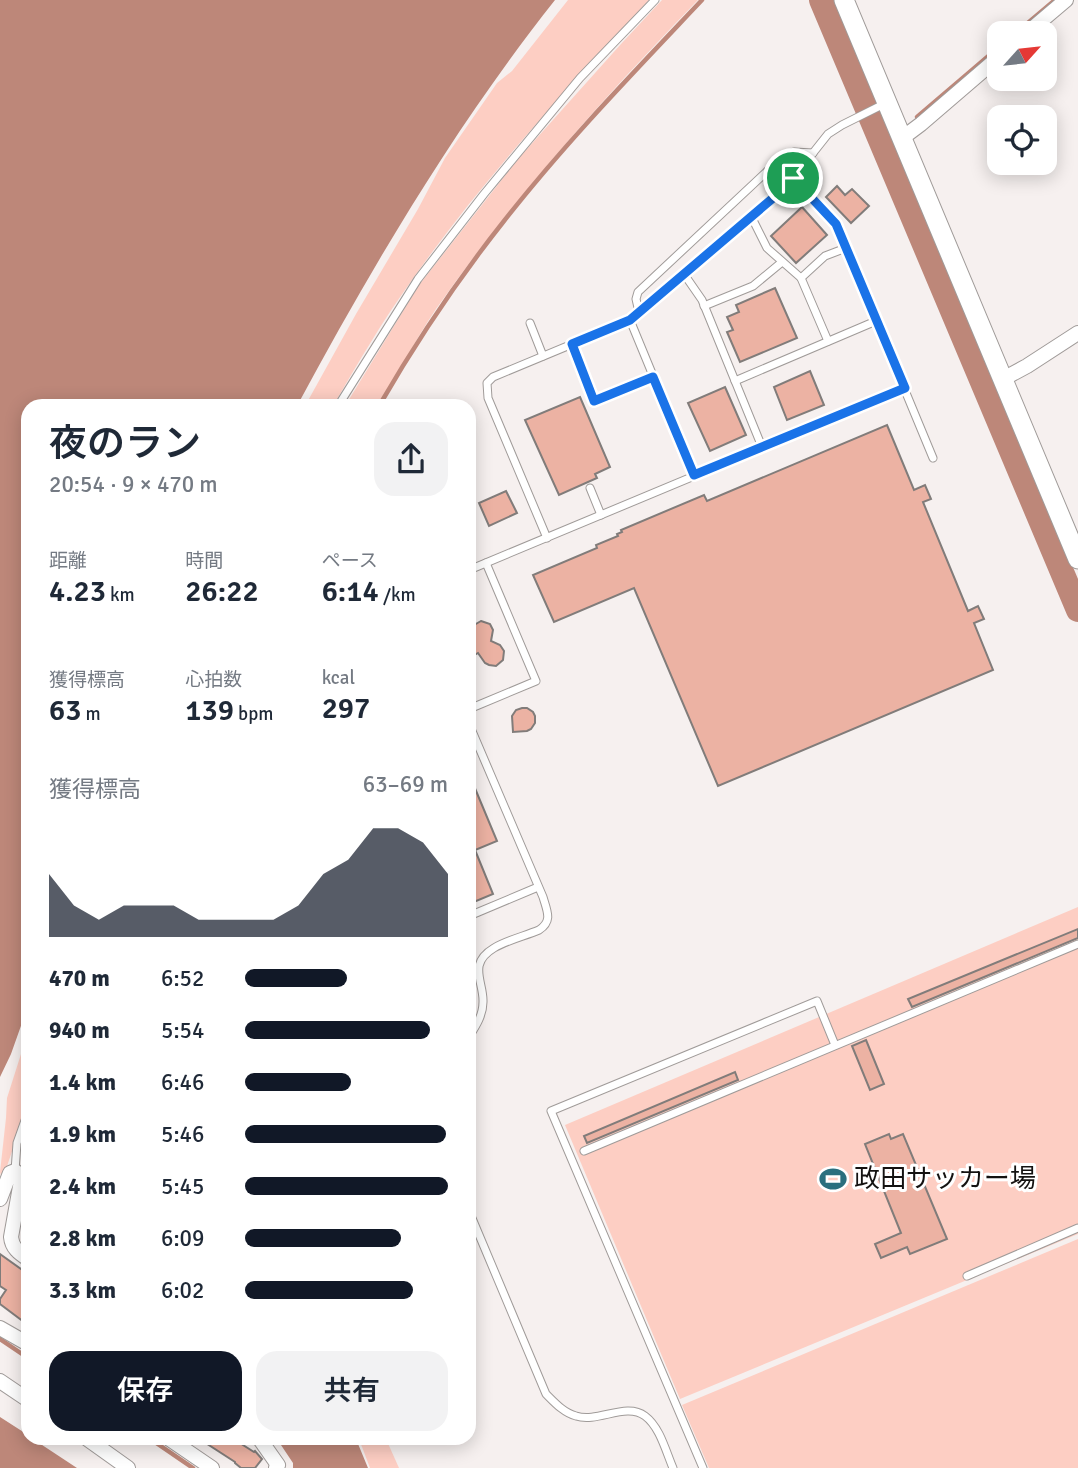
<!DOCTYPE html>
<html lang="ja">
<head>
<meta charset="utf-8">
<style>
	body { margin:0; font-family:Signika,"Noto Sans JP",sans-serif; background:#f2f2f3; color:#1f2937; height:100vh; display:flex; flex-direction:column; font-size:26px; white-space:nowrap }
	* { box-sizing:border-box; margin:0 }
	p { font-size:23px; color:#747a83 }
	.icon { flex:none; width:38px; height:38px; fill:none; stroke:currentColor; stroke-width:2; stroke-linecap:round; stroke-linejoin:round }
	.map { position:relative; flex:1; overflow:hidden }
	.panel { position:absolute; left:21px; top:399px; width:455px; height:1046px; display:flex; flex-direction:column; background:#fff; border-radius:21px; box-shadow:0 4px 18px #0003 }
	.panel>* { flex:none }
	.needle { width:46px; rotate:63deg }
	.tools { position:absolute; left:987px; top:21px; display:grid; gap:14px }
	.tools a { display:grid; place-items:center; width:70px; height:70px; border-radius:14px; background:#fff; box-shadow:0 4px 18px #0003; font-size:35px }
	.pin { position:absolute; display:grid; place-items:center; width:60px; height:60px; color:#fff; margin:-30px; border:4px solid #fff; border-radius:50%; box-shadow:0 2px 7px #0007 }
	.round { display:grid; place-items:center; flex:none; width:74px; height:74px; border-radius:21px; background:#f2f2f3 }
	.overview { display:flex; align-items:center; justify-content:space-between; height:119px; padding:0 28px }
	h1 { font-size:38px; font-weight:600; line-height:52px }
	.metrics { display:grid; grid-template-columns:repeat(3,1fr); gap:10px; height:119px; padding:7px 28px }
	.metrics div { display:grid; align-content:center }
	.metrics b { font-size:30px; font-weight:600 }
	.metrics small { font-size:19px; font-weight:400 }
	.metrics p { font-size:19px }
	.chart { height:196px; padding:14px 28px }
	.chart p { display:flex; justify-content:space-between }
	.chart svg { width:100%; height:126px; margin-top:7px; fill:#111827; opacity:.7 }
	.action { display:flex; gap:14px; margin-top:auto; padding:14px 28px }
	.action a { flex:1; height:80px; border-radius:21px; background:#111827; color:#fff; font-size:28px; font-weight:600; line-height:80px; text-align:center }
	.action a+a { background:#f2f2f3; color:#1f2937 }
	ul { padding:0 28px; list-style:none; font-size:23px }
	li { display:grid; grid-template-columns:112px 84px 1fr; align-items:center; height:52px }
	li i { height:18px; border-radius:9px; background:#111827 }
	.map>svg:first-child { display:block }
	.green { fill:#fdcec3 }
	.water { fill:#bd8779 }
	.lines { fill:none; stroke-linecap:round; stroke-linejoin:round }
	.stream { stroke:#bd8779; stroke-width:4.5 }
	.river { stroke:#bd8779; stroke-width:24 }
	.building { fill:#ecb2a3; stroke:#817c7a; stroke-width:2 }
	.service-casing { stroke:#a09b99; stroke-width:9 }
	.minor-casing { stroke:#a09b99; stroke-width:16 }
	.tertiary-casing { stroke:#a09b99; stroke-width:21 }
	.service { stroke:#fff; stroke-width:7 }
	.minor { stroke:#fff; stroke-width:14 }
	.tertiary { stroke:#fff; stroke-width:19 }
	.route-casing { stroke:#fff; stroke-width:14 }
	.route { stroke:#1a73e8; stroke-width:9 }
	.labels { text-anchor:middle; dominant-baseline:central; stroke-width:6; stroke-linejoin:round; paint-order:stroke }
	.poi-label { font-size:26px; fill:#141211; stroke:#fff; text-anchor:start }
</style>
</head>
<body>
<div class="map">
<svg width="1078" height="1468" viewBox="0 0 1078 1468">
	<rect width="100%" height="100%" fill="#f6f0ef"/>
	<!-- green -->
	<g class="green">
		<path d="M568,0h81c-83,90 -167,180 -237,280 -29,40 -54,83 -79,126h-28l51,-92 62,-105 27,-51 52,-75 15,-12z"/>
		<path d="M662,0h36c-94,97 -184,198 -262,309 -21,31 -38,65 -57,97h-34l74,-121 99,-126 103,-115z"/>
		<path d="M1078,907v327l-398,165 -115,-274z"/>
		<path d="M28,1032v72l-25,74 -2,-2 -1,-4 6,-54 1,-20z"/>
		<path d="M1078,1239v229h-369l-27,-63z"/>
		<path d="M359,1439h27l13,29h-29z"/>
	</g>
	<!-- water -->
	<g class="water">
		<path d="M0,0h555c-100,126 -182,265 -258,406h-269v600l-17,48 -11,23z"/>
		<path d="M0,1417l28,18v3l5,1 44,29h-77z"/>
		<path d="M277,1439h79l12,29h-75v-5z"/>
	</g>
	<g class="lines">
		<!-- stream -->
		<g class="stream">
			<path d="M1016,33l39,-33"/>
			<path d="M917,117l82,-70"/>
			<path d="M883,145l4,-3"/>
			<path d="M379,406c37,-64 79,-127 125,-185 61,-78 130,-149 198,-221"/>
			<path d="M0,1339l28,19"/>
			<path d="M149,1438l44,30"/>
		</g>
		<!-- river -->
		<path class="river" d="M821,0l257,610"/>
	</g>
	<!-- building -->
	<g class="building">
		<path d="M837,186l8,9 7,-6 17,17 -18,17 -25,-26z"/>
		<path d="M802,207l25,28 -31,28 -25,-27z"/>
		<path d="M775,288l22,50 -57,24 -13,-30 6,-2 -6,-13 12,-5 -3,-7z"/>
		<path d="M810,371l14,34 -37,15 -13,-33z"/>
		<path d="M725,387l21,48 -36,16 -22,-48z"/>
		<path d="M580,397l30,70 -15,7 2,4 -38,17 -34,-75z"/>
		<path d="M887,425l27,65 11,-5 6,14 -8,3 45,109 10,-5 6,13 -10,4 19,47 -275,116 -84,-198 -80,34 -21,-47 64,-27 -1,-3 22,-9 -1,-2 5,-2 -1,-2 83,-35 3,6z"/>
		<path d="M506,491l11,22 -28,13 -10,-23z"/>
		<path d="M481,621l9,3 3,6 -2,11 9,4 4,6 -1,9 -7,6 -7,-1 -4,-2 -7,-10 -9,5v-30z"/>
		<path d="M522,708h5l6,4 2,4v7l-4,6 -4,2 -14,1 -1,-16 4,-6z"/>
		<path d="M469,774l28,67 -22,9 18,44 -24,10z"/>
		<path d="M1078,929v9l-166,69 -4,-8z"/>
		<path d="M866,1040l18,44 -14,6 -18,-44z"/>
		<path d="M735,1072l3,8 -151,63 -3,-7z"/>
		<path d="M889,1134l2,5 12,-5 44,105 -37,15 -3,-7 -26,11 -6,-14 26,-11 -36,-89z"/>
		<path d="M0,1254l28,20v51l-28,-21v-5l6,-9 -6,-4z"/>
		<path d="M198,1438h34l22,14 1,-1 7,8 -7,9h-14l-6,-5v-1z"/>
	</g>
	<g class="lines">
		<!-- service casing -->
		<g class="service-casing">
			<g id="service">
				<path d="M793,178l43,46 97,234"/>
				<path d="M751,216l16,32 34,30 27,63"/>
				<path d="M684,274l18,26 60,147"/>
				<path d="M801,278l24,-22 21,-8"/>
				<path d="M704,306l49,-20 29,-24"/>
				<path d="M639,312l-3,-13 2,-7 140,-131 16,-9 19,1"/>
				<path d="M630,320l64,155"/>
				<path d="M530,323l13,33"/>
				<path d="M572,344l22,57 59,-23"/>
				<path d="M735,381l141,-60"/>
				<path d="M338,406l80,-127 66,-85 96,-116 75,-78"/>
				<path d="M590,488l11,27"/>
				<path d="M547,538l-59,-140 -1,-15 6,-6 137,-57 156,-133 42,-53 14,-9 44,-22"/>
				<path d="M469,570l436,-182"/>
				<path d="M469,709l67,-28 -50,-118"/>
				<path d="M469,724l74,173c4,14 10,24 -4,33 -14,6 -32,10 -45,18 -27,16 -10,34 -11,54 0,13 -7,24 -14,35"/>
				<path d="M469,916l69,-29"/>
				<path d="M584,1151l494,-207"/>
				<path d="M15,1171l2,-28 11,-31"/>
				<path d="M469,1211l77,183c9,9 18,19 30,22 22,7 50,-14 69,0 15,11 21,36 28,52"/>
				<path d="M967,1276l111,-48"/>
				<path d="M703,1468l-152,-357 266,-110 18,44"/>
			</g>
		</g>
		<!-- minor casing -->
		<g class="minor-casing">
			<g id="minor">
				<path d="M1027,33l39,-33"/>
				<path d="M901,139l20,-15 78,-67"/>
				<path d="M1003,379l24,-13 51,-33"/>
				<path d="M0,1199l10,-26 5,-2 4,3 2,7 -10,56c1,11 8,16 17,22"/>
				<path d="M0,1328l28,16"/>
				<path d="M0,1381l28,19"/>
				<path d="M86,1438l42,30"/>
				<path d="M168,1438l44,30"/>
				<path d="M259,1438l19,27 -2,3"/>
			</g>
		</g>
		<!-- tertiary casing -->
		<g class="tertiary-casing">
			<path id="tertiary" d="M844,0l234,559"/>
		</g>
		<!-- service -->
		<use href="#service" class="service"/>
		<!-- minor -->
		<use href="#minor" class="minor"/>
		<!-- tertiary -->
		<use href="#tertiary" class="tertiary"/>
	</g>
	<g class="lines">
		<!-- route casing -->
		<g class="route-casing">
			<path id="route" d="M793,178l43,46 69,164 -211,87 -41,-98 -59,24 -22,-57 58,-24 156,-133z"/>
		</g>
		<!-- route -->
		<use href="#route" class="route"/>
	</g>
	<!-- icons -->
	<defs>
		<g id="stadium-bare" transform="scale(2.1)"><path d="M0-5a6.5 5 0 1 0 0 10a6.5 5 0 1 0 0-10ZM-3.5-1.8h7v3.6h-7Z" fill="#2a6f7e" stroke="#fff" stroke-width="2.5" paint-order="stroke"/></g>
	</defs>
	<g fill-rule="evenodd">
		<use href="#stadium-bare" x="833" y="1179"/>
	</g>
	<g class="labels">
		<!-- poi labels -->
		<g class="poi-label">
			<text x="854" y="1179">政田サッカー場</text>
		</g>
	</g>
</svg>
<div class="tools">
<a><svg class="needle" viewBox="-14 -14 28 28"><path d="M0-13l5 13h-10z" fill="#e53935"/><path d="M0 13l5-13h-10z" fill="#747a83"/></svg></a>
<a><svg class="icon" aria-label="locate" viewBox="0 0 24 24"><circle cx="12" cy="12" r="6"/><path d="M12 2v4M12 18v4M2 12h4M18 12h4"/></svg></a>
</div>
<div class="pin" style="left:793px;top:178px;background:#1e9e55"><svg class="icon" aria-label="arrive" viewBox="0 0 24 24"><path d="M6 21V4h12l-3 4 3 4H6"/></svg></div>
<section class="panel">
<div class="overview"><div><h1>夜のラン</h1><p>20:54 · 9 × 470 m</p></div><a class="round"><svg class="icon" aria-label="share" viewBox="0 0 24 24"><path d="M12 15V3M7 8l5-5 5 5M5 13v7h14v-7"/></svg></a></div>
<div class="metrics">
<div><p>距離</p><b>4.23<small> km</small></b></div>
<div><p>時間</p><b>26:22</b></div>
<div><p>ペース</p><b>6:14<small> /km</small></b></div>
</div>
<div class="metrics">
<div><p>獲得標高</p><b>63<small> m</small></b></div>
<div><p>心拍数</p><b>139<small> bpm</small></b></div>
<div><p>kcal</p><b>297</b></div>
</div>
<div class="chart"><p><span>獲得標高</span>63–69 m</p>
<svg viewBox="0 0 160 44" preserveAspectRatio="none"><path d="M0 44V22L10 33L20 38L30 33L40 33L50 33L60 38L70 38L80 38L90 38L100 33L110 22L120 17L130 6L140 6L150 11L160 22V44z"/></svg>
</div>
<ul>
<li><b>470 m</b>6:52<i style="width:50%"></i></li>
<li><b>940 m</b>5:54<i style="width:91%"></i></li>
<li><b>1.4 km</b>6:46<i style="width:52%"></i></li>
<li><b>1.9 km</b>5:46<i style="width:99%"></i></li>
<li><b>2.4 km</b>5:45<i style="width:100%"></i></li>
<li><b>2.8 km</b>6:09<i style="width:77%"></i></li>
<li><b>3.3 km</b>6:02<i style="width:83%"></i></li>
</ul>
<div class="action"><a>保存</a><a>共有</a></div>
</section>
</div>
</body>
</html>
